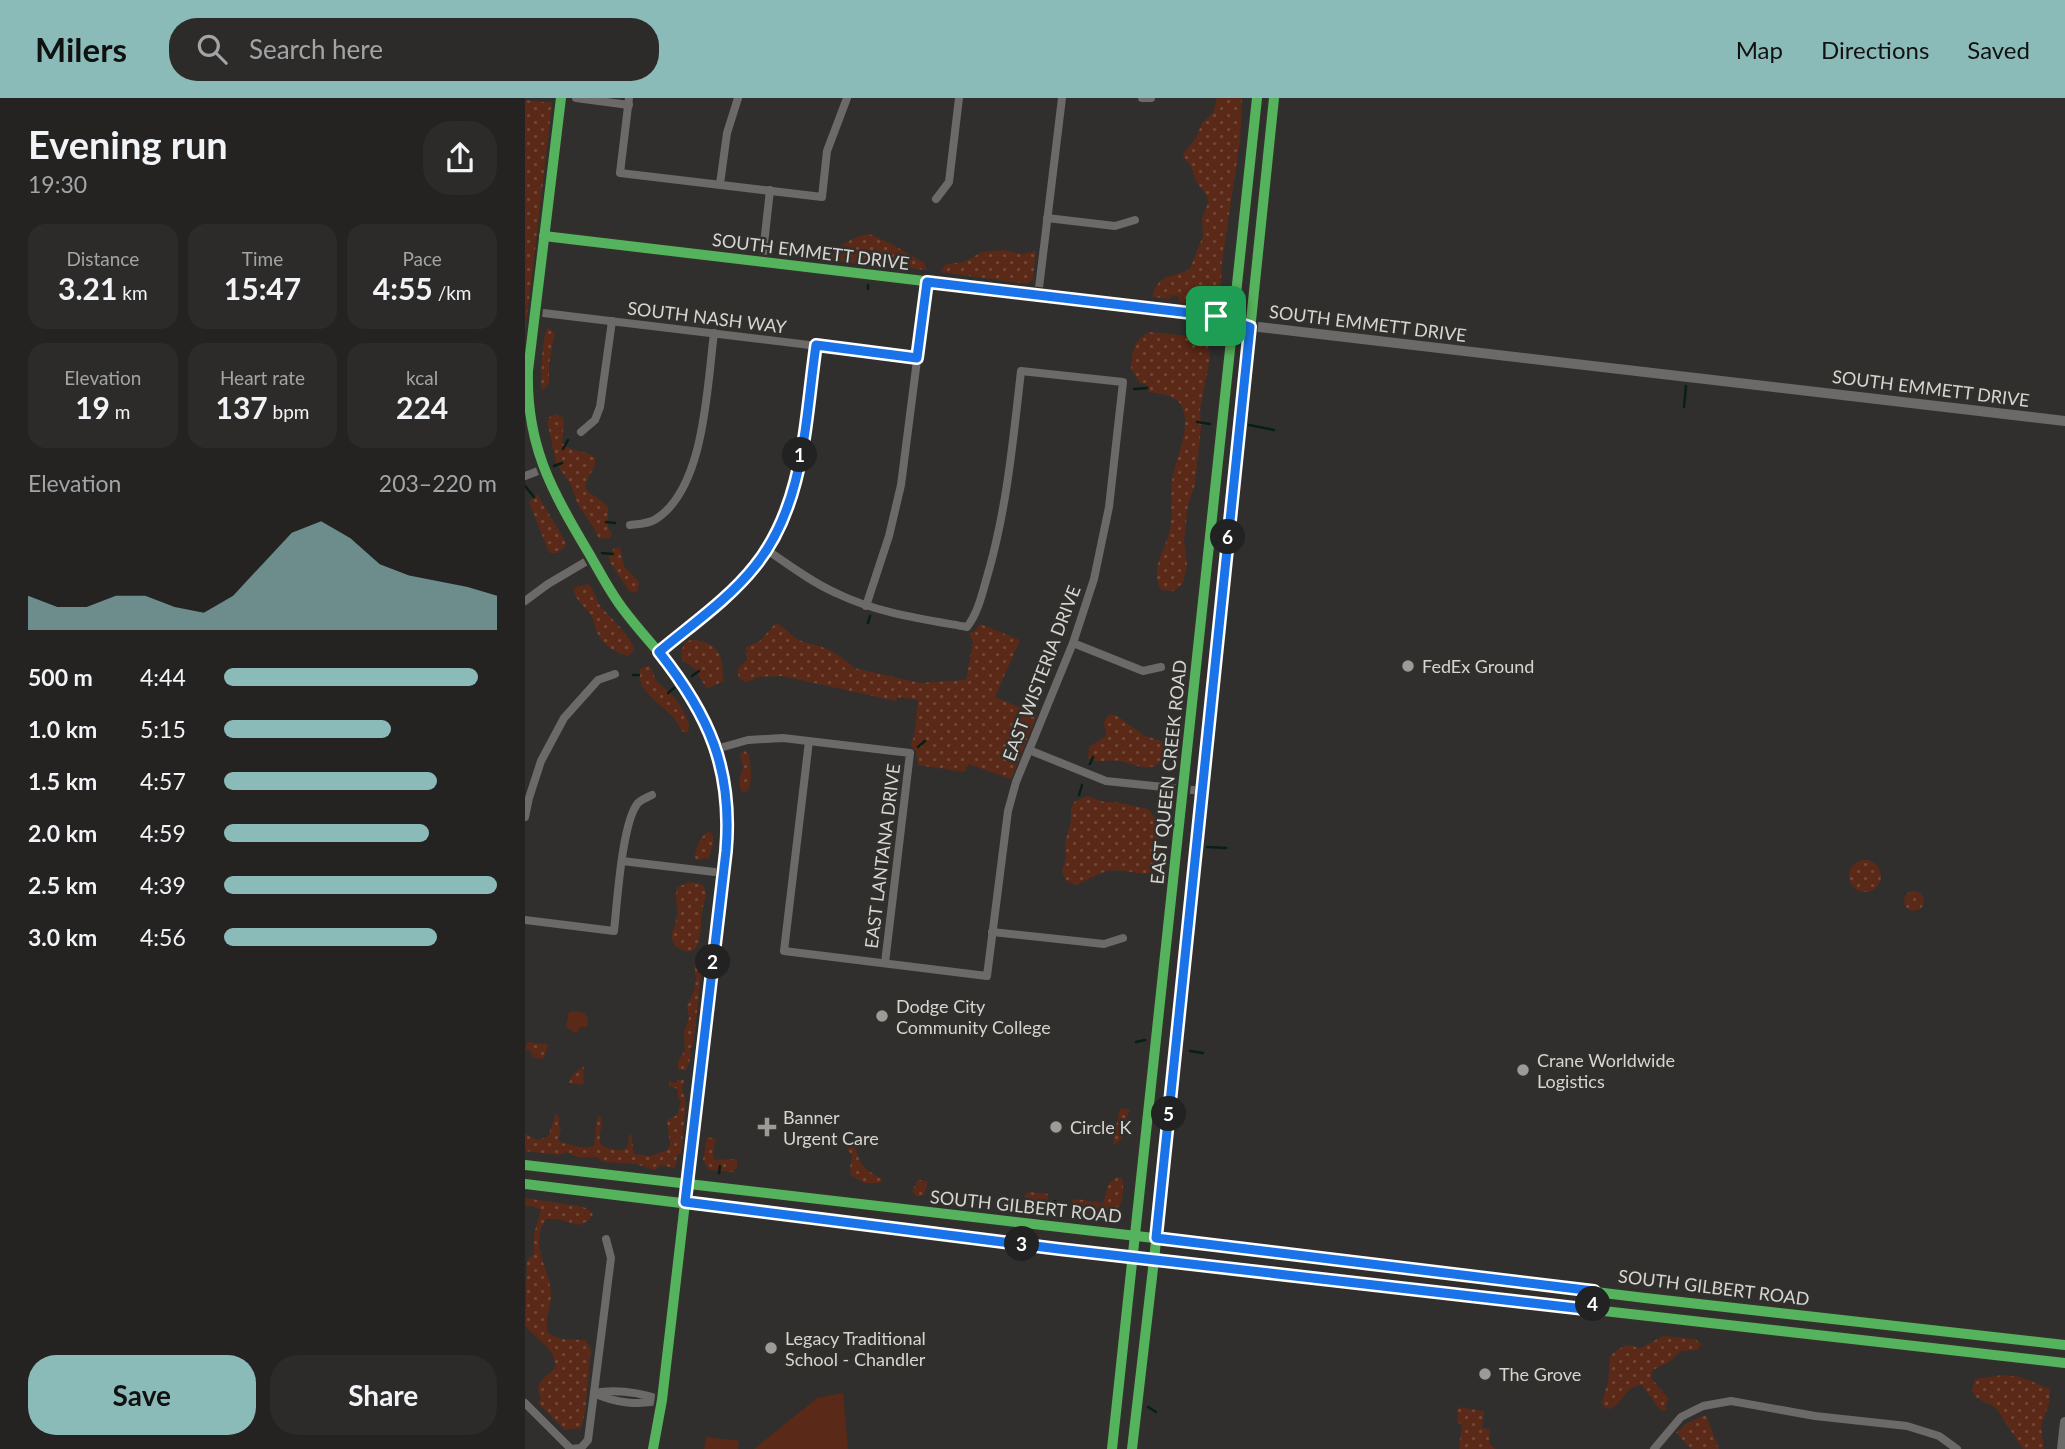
<!DOCTYPE html>
<html lang="en">
<head>
<meta charset="utf-8">
<style>
	body { margin:0; font-family:Lato,sans-serif; background:#2c2b2a; color:#f1f3f6; height:100vh; display:flex; flex-direction:column; font-size:26px; white-space:nowrap }
	* { box-sizing:border-box; margin:0 }
	p { font-size:23px; color:#a3a4a5 }
	.icon { flex:none; width:38px; height:38px; fill:none; stroke:currentColor; stroke-width:2; stroke-linecap:round; stroke-linejoin:round }
	.map { position:relative; flex:1; overflow:hidden }
	.panel { display:flex; flex-direction:column; background:#242322; width:525px }
	.panel>* { flex:none }
	.pin { position:absolute; display:grid; place-items:center; width:60px; height:60px; color:#fff; margin:-30px; border-radius:14px; box-shadow:0 4px 10px #0006 }
	.km { position:absolute; width:35px; height:35px; margin:-18px; border-radius:50%; background:#222; color:#fff; font-size:19px; line-height:35px; text-align:center }
	.round { display:grid; place-items:center; flex:none; width:74px; height:74px; border-radius:28px; background:#2c2b2a }
	.headline { display:flex; align-items:center; justify-content:space-between; height:119px; padding:0 28px }
	h1 { font-size:38px; font-weight:700; line-height:52px }
	.stats { display:grid; grid-template-columns:repeat(3,1fr); gap:10px; height:119px; padding:7px 28px }
	.stats div { display:grid; align-content:center; border-radius:18px; background:#2c2b2a; text-align:center }
	.stats b { font-size:30px; font-weight:700 }
	.stats small { font-size:19px; font-weight:400 }
	.stats p { font-size:19px }
	.chart { height:196px; padding:14px 28px }
	.chart p { display:flex; justify-content:space-between }
	.chart svg { width:100%; height:126px; margin-top:7px; fill:#8bbbb9; opacity:.7 }
	.primary-button { display:flex; gap:14px; margin-top:auto; padding:14px 28px }
	.primary-button a { flex:1; height:80px; border-radius:28px; background:#8bbbb9; color:#111; font-size:28px; font-weight:700; line-height:80px; text-align:center }
	.primary-button a+a { background:#2c2b2a; color:#f1f3f6 }
	ul { padding:0 28px; list-style:none; font-size:23px }
	li { display:grid; grid-template-columns:112px 84px 1fr; align-items:center; height:52px }
	li i { height:18px; border-radius:9px; background:#8bbbb9 }
	header { display:flex; align-items:center; gap:42px; box-sizing:border-box; height:98px; padding:0 35px; background:#8bbbb9; color:#111 }
	header strong { font-size:33px }
	nav { display:flex; gap:38px; margin-inline-start:auto; font-size:24px }
	.search { width:490px; height:63px; background:#2c2b2a; display:flex; align-items:center; gap:18px; box-sizing:border-box; padding:0 24px; border-radius:28px; color:#a3a4a5; font-size:26px }
	main { display:flex; flex:1; min-height:0 }
	.map>svg:first-child { display:block }
	.green { fill:url(#green-dots) }
	.pitch { fill:#5b2917 }
	.lines { fill:none; stroke-linecap:round; stroke-linejoin:round }
	.stream { stroke:#072016; stroke-width:2.5 }
	.minor { stroke:#6b6a69; stroke-width:8 }
	.tertiary { stroke:#6b6a69; stroke-width:10 }
	.primary { stroke:#69655f; stroke-width:12 }
	.cycleway-casing { stroke:#31302c; stroke-width:15 }
	.cycleway { stroke:#56b35d; stroke-width:10 }
	.route-casing { stroke:#fff; stroke-width:14 }
	.route { stroke:#1a73e8; stroke-width:9 }
	.poi-dot { fill:#9b9b98; stroke:#31302c; stroke-width:2.5 }
	.labels { text-anchor:middle; dominant-baseline:central; stroke-width:5; stroke-linejoin:round; paint-order:stroke }
	.street-label { font-size:18px; fill:#d5d5d2; stroke:#31302c }
	.poi-label { font-size:18px; fill:#d5d5d2; stroke:#31302c; text-anchor:start }
</style>
</head>
<body>
<header>
<strong>Milers</strong>
<div class="search"><svg class="icon" aria-label="search" viewBox="0 0 24 24"><circle cx="10" cy="10" r="6"/><path d="M15 15l6 6"/></svg>Search here</div>
<nav><a>Map</a><a>Directions</a><a>Saved</a></nav>
</header>
<main>
<section class="panel">
<div class="headline"><div><h1>Evening run</h1><p>19:30</p></div><a class="round"><svg class="icon" aria-label="share" viewBox="0 0 24 24"><path d="M12 15V3M7 8l5-5 5 5M5 13v7h14v-7"/></svg></a></div>
<div class="stats">
<div><p>Distance</p><b>3.21<small> km</small></b></div>
<div><p>Time</p><b>15:47</b></div>
<div><p>Pace</p><b>4:55<small> /km</small></b></div>
</div>
<div class="stats">
<div><p>Elevation</p><b>19<small> m</small></b></div>
<div><p>Heart rate</p><b>137<small> bpm</small></b></div>
<div><p>kcal</p><b>224</b></div>
</div>
<div class="chart"><p><span>Elevation</span>203–220 m</p>
<svg viewBox="0 0 160 44" preserveAspectRatio="none"><path d="M0 44V32L10 36L20 36L30 32L40 32L50 36L60 38L70 32L80 21L90 10L100 6L110 12L120 21L130 25L140 27L150 29L160 32V44z"/></svg>
</div>
<ul>
<li><b>500 m</b>4:44<i style="width:93%"></i></li>
<li><b>1.0 km</b>5:15<i style="width:61%"></i></li>
<li><b>1.5 km</b>4:57<i style="width:78%"></i></li>
<li><b>2.0 km</b>4:59<i style="width:75%"></i></li>
<li><b>2.5 km</b>4:39<i style="width:100%"></i></li>
<li><b>3.0 km</b>4:56<i style="width:78%"></i></li>
</ul>
<div class="primary-button"><a>Save</a><a>Share</a></div>
</section>
<div class="map">
<svg width="1540" height="1351" viewBox="0 0 1540 1351">
	<defs>
		<pattern id="green-dots" width="8" height="8" patternUnits="userSpaceOnUse" patternTransform="scale(1.75)"><rect width="8" height="8" fill="#5b2917"/><path d="M2 2h.1M6 6h.1" fill="none" stroke="#724738" stroke-width="1.8" stroke-linecap="round"/></pattern>
	</defs>
	<rect width="100%" height="100%" fill="#302f2d"/>
	<!-- green -->
	<g class="green">
		<path d="M692,0h25l-2,43 -18,121 -2,36 -11,9 -30,-5 -1,-6 -7,-1 -2,4 -17,-2c7,-25 19,-18 38,-28l13,-33 -1,-17 6,-16 -1,-7 -11,-15 -5,-15 -8,-9 1,-4 12,-15 6,-15 11,-10z"/>
		<path d="M0,2l27,3 -27,239z"/>
		<path d="M344,136c21,8 37,19 56,29l1,7 -42,-5 -10,2 -44,-8c5,-13 26,-23 39,-25z"/>
		<path d="M479,152l17,4 15,-3 -3,28 -6,5 -87,-12 6,-8 18,-2 18,-10z"/>
		<path d="M23,230l7,5 -6,31v19l-6,7 -2,-3c1,-15 0,-48 7,-59z"/>
		<path d="M624,234l49,5 8,5 4,11 -2,15 -8,41 1,18 -6,57 -7,20 -4,37 3,24 -4,18 -9,8 -13,-1c-12,-23 5,-39 9,-61 3,-16 0,-32 2,-49 3,-22 23,-57 7,-78 -7,-8 -21,-8 -30,-10l-1,-6 -3,-3 -4,1 -10,-15c1,-16 2,-29 18,-37z"/>
		<path d="M30,316l7,3 2,4 -2,22c10,10 23,6 33,15v8c-20,32 -5,21 13,41v21l4,5 -2,5 -11,1 -5,-11 -16,-23 -7,-20 -15,-22 -8,-38v-7z"/>
		<path d="M12,396l28,47v6l-8,6h-7l-3,-6 -18,-45z"/>
		<path d="M95,449l4,19 15,16 -2,11 -8,-2 -19,-29 -1,-5 5,-9z"/>
		<path d="M63,486c7,5 7,16 13,23 9,10 33,32 33,44l-6,5c-16,-4 -28,-13 -33,-29 0,-1 -2,-9 -3,-10 -6,-11 -16,-15 -19,-28l2,-2z"/>
		<path d="M251,525c10,5 14,12 23,17 6,3 10,3 16,5 12,2 32,15 39,23l66,15 46,-3 7,-38 -4,-9 6,-2 5,-7 40,16 -25,57 42,18 -26,64 -43,-15 -3,8 -47,-7 -2,-14 -6,-6 4,-8 4,-37 -21,-3 -1,4 -114,-25 -24,1 -11,5 -6,-2 -4,-7 2,-6 8,-7 -1,-13 14,-6z"/>
		<path d="M166,542c14,0 29,7 31,23 1,7 0,12 2,18l-17,8 -13,-21 -12,-8 -1,-8 4,-10z"/>
		<path d="M124,567c4,5 4,10 7,15 4,6 9,8 13,12 10,10 23,28 19,41l-6,-2c-3,-4 -5,-10 -9,-14 -12,-13 -38,-27 -33,-48z"/>
		<path d="M584,616l8,2 26,19 18,6 4,8c-6,29 -27,16 -45,12 -12,-2 -20,3 -32,-3l1,-11 17,-11v-6l-3,-6z"/>
		<path d="M220,653l4,4c1,12 5,28 -3,37l-5,-1 -2,-10 4,-14 -3,-13z"/>
		<path d="M562,698l17,6h10l34,7 11,14 -1,17 3,16 -7,16c-15,5 -30,-4 -46,-1 -10,2 -21,10 -32,14l-10,-4 -4,-10 4,-14 -1,-14 6,-22v-12l3,-7z"/>
		<path d="M185,733c7,8 1,19 -1,27l-12,2 -2,-2c0,-9 6,-24 15,-27z"/>
		<circle cx="1340" cy="778" r="16"/>
		<path d="M166,784l12,3c6,11 0,17 -1,28 -2,16 1,52 -27,33 -7,-12 0,-17 2,-29 2,-10 -3,-19 0,-30z"/>
		<circle cx="1389" cy="803" r="10"/>
		<path d="M178,860l-10,89 -3,1 1,9 -5,13h-8v-8l7,-12 -1,-19 5,-13 -2,-11 8,-19 1,-10 -2,-13z"/>
		<path d="M2,944l21,2 -4,15 -11,-1 -2,-7 -5,-2z"/>
		<path d="M59,968l-1,19 -14,-2 3,-8z"/>
		<path d="M152,981l7,1 -2,9 4,13 -5,51 -4,2 -1,11 -3,2 -12,-3 -7,5 -18,-6 -33,-2 -6,-5h-20l-11,-5 -7,3 -34,-4v-17l12,6 11,-3 8,-24 4,6 -2,5 3,5 -3,10 4,4c11,1 21,7 32,3l3,-27 3,-4c5,10 -4,20 2,31 9,3 19,8 26,0l1,-11 2,-1 3,20 16,2 18,-6 2,-6 -3,-24 10,-5 4,-14 -3,-3v-9l-9,-3v-4l7,1z"/>
		<path d="M596,1010l9,2c-8,13 -1,29 -17,35 1,-9 5,-31 8,-37z"/>
		<path d="M182,1039l9,2 -3,13 1,8 23,-1v8l-4,5 -24,-2 -6,-10z"/>
		<path d="M323,1044h8c0,20 8,28 25,36v5h-17l-13,-8 -1,-7 2,-12 -4,-6z"/>
		<path d="M592,1079l5,1c3,12 0,27 -7,36l-14,1 -29,-9v-5l4,-2 27,4 6,-20z"/>
		<path d="M393,1082l10,1 -4,14 -7,2 -5,-6z"/>
		<path d="M504,1094l19,2v6l-9,3 -14,-4v-4z"/>
		<path d="M0,1100l53,8 8,2 7,6 -5,7 -9,4 -22,-6h-10c-20,22 4,53 4,75 0,15 -7,24 -3,39l13,6 24,1 6,9 -6,63 -4,16 -16,2 -27,-27 3,-5c-8,-16 4,-20 14,-30 3,-18 -19,-29 -30,-42l2,-65 7,-8v-19l7,-24 -9,-4h-7z"/>
		<path d="M1138,1238l32,3 6,5 -3,6 -17,1 -12,11 -16,8 -2,8 18,21 -4,6 2,4 -2,2 -5,-1 -18,-25c-17,0 -18,18 -32,24l-6,-2 -2,-5 6,-20 2,-25 4,-5 12,-7 15,3z"/>
		<path d="M1478,1277l17,2 30,12 -1,15 -8,22 3,23h-21l-27,-41 -19,-10 -5,-7 3,-12z"/>
		<path d="M933,1309l26,4 -2,17 8,1 -1,14 6,6h-36l3,-25 -5,-1z"/>
		<path d="M1181,1317l13,34h-28l-15,-16 11,-10z"/>
	</g>
	<!-- pitch -->
	<g class="pitch">
		<path d="M48,913l12,2 3,7 -1,7h-7l-2,5 -3,1 -9,-6 3,-15z"/>
		<path d="M318,1295l5,56h-94l63,-51z"/>
		<path d="M181,1339l33,4 -1,8h-34z"/>
	</g>
	<g class="lines">
		<!-- stream -->
		<g class="stream">
			<path d="M346,165l2,-8"/>
			<path d="M343,191v-4"/>
			<path d="M674,207l1,-14"/>
			<path d="M609,291l13,-1"/>
			<path d="M1159,309l2,-21"/>
			<path d="M672,324l13,2"/>
			<path d="M724,327l25,5"/>
			<path d="M38,351l5,-9"/>
			<path d="M29,368l8,-3"/>
			<path d="M0,388l9,11"/>
			<path d="M81,424l9,1"/>
			<path d="M77,455l11,1"/>
			<path d="M343,525l2,-7"/>
			<path d="M108,577h6"/>
			<path d="M167,578l7,-5"/>
			<path d="M143,595l6,-5"/>
			<path d="M643,638l5,1"/>
			<path d="M393,649l7,-6"/>
			<path d="M565,666l3,-7"/>
			<path d="M554,697l3,-10"/>
			<path d="M682,749l19,1"/>
			<path d="M611,944l9,-2"/>
			<path d="M665,953l13,2"/>
			<path d="M194,1075l1,-7"/>
			<path d="M521,1112l9,-9"/>
			<path d="M623,1309l8,5"/>
		</g>
		<!-- minor -->
		<g class="minor">
			<path d="M36,0l-33,273c-2,73 23,119 59,179 12,20 22,41 36,59 17,23 37,43 54,66 39,51 54,113 49,176l-64,549 -9,49"/>
			<path d="M51,0l53,7"/>
			<path d="M104,0l-9,75 202,24 5,-46 20,-53"/>
			<path d="M617,0h9"/>
			<path d="M195,86l7,-51 11,-35"/>
			<path d="M411,101l13,-17 10,-84"/>
			<path d="M522,120l68,8 20,-6"/>
			<path d="M19,138l676,80 17,6"/>
			<path d="M237,164l8,-72"/>
			<path d="M513,198l24,-198"/>
			<path d="M10,214l382,46"/>
			<path d="M56,334l14,-12 5,-13 12,-86"/>
			<path d="M0,378l18,-7"/>
			<path d="M105,427c9,-1 18,-1 26,-6 49,-31 51,-133 58,-186"/>
			<path d="M242,452c22,15 44,32 69,43 41,20 86,26 131,34 11,-14 15,-33 20,-50 20,-68 26,-137 34,-206l102,11 -14,125 -15,72 -21,64 -57,139 -8,29 -21,165 -203,-25 25,-210"/>
			<path d="M0,503l23,-17 44,-26"/>
			<path d="M341,508l23,-70 12,-51 26,-203"/>
			<path d="M548,545l70,28 18,-4"/>
			<path d="M134,554c32,-27 70,-53 96,-86 50,-62 50,-145 61,-221"/>
			<path d="M191,651l32,-9 35,-2 127,15 -25,210"/>
			<path d="M504,652l77,31 96,10"/>
			<path d="M0,719l4,-19 12,-37 23,-43 34,-38 17,-6"/>
			<path d="M97,763l101,12"/>
			<path d="M0,822l89,11c3,-26 8,-110 24,-128 3,-3 10,-6 14,-8"/>
			<path d="M467,834l112,12 19,-6"/>
			<path d="M69,1295c20,10 46,13 68,7"/>
			<path d="M69,1295c22,-4 47,0 68,7"/>
			<path d="M0,1305l46,46 10,-1 7,-8 23,-182 -5,-19"/>
			<path d="M1129,1351l27,-32 22,-11 28,-5 84,15 92,10 32,10 18,13"/>
		</g>
		<!-- tertiary -->
		<g class="tertiary">
			<path d="M715,225l10,3 815,95"/>
			<path d="M1537,1351l3,-27"/>
		</g>
		<!-- primary -->
		<g class="primary">
			<path d="M0,1067l646,75 474,58 420,47"/>
			<path d="M0,1086l591,72 949,107"/>
			<path d="M587,1351l145,-1351"/>
			<path d="M607,1351l22,-189 120,-1162"/>
		</g>
		<!-- cycleway casing -->
		<g class="cycleway-casing">
			<g id="cycleway">
				<path d="M36,0l-33,273c-2,73 23,119 59,179 12,20 22,41 36,59 17,23 37,43 54,66 39,51 54,113 49,176l-64,549 -9,49"/>
				<path d="M19,138l676,80 20,7"/>
				<path d="M0,1067l646,75 474,58 420,47"/>
				<path d="M0,1086l591,72 949,107"/>
				<path d="M587,1351l145,-1351"/>
				<path d="M607,1351l22,-189 120,-1162"/>
			</g>
		</g>
		<!-- cycleway -->
		<use href="#cycleway" class="cycleway"/>
	</g>
	<g class="lines">
		<!-- route casing -->
		<g class="route-casing">
			<path id="route" d="M402,184l289,34 34,11 -94,911 438,53 -1,19 -534,-61 -374,-47 41,-351c7,-82 -17,-136 -67,-199 32,-27 70,-53 96,-86 50,-62 50,-146 61,-221l101,13z"/>
		</g>
		<!-- route -->
		<use href="#route" class="route"/>
	</g>
	<!-- markers -->
	<g class="poi-dot">
		<circle cx="883" cy="568" r="7"/>
		<circle cx="357" cy="918" r="7"/>
		<circle cx="998" cy="972" r="7"/>
		<path d="M238.5 1018.5h7v7h7v7h-7v7h-7v-7h-7v-7h7z"/>
		<circle cx="531" cy="1029" r="7"/>
		<circle cx="246" cy="1250" r="7"/>
		<circle cx="960" cy="1276" r="7"/>
	</g>
	<g class="labels">
		<!-- street labels -->
		<g class="street-label">
			<text transform="translate(286 153) rotate(7)">SOUTH EMMETT DRIVE</text>
			<text transform="translate(182 219) rotate(7)">SOUTH NASH WAY</text>
			<text transform="translate(843 225) rotate(7)">SOUTH EMMETT DRIVE</text>
			<text transform="translate(1406 290) rotate(7)">SOUTH EMMETT DRIVE</text>
			<text transform="translate(516 575) rotate(-69)">EAST WISTERIA DRIVE</text>
			<text transform="translate(643 674) rotate(-84)">EAST QUEEN CREEK ROAD</text>
			<text transform="translate(357 758) rotate(-83)">EAST LANTANA DRIVE</text>
			<text transform="translate(501 1108) rotate(6)">SOUTH GILBERT ROAD</text>
			<text transform="translate(1189 1189) rotate(7)">SOUTH GILBERT ROAD</text>
		</g>
		<!-- poi labels -->
		<g class="poi-label">
			<text x="897" y="568">FedEx Ground</text>
			<text x="371" y="908">Dodge City<tspan x="371" dy="21">Community College</tspan></text>
			<text x="1012" y="962">Crane Worldwide<tspan x="1012" dy="21">Logistics</tspan></text>
			<text x="258" y="1019">Banner<tspan x="258" dy="21">Urgent Care</tspan></text>
			<text x="545" y="1029">Circle K</text>
			<text x="260" y="1240">Legacy Traditional<tspan x="260" dy="21">School - Chandler</tspan></text>
			<text x="974" y="1276">The Grove</text>
		</g>
	</g>
</svg>
<div class="pin" style="left:691px;top:218px;background:#1e9e55"><svg class="icon" aria-label="arrive" viewBox="0 0 24 24"><path d="M6 21V4h12l-3 4 3 4H6"/></svg></div>
<b class="km" style="left:275px;top:357px">1</b>
<b class="km" style="left:188px;top:864px">2</b>
<b class="km" style="left:497px;top:1146px">3</b>
<b class="km" style="left:1068px;top:1206px">4</b>
<b class="km" style="left:644px;top:1016px">5</b>
<b class="km" style="left:703px;top:439px">6</b>
</div>
</main>
</body>
</html>
